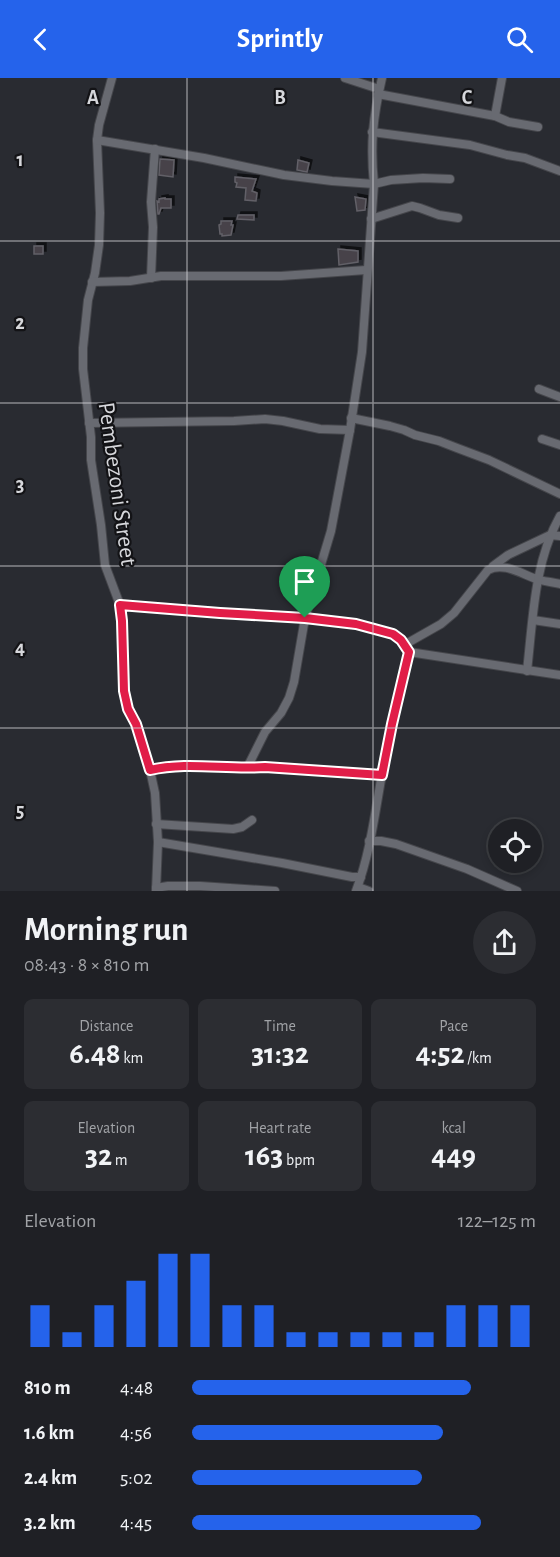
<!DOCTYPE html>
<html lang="en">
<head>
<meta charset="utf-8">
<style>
	body { margin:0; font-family:"Alegreya Sans",sans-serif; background:#2c2d32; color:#f1f3f6; height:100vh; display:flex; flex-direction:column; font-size:22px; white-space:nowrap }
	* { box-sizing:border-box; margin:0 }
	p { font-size:20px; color:#a1a3a7 }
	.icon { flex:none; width:33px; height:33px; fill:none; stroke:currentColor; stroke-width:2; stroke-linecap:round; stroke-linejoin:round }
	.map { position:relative; height:813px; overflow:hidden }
	.drawer { display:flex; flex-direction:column; background:#1f2025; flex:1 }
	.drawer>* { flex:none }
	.controls { position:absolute; left:488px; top:741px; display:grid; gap:12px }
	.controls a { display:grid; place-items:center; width:54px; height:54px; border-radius:50%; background:#1f2025; box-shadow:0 3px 9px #0003,0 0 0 2px #3c3e42; font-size:30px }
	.pin { position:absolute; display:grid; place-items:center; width:51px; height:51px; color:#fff; margin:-62px -26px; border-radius:50% 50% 50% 0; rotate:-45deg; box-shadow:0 0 6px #0007 }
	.pin .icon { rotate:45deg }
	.round { display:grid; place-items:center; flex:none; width:63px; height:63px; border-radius:32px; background:#2c2d32 }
	.summary { display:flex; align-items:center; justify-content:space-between; height:102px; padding:0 24px }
	h1 { font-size:33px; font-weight:700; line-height:45px }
	.figures { display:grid; grid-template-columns:repeat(3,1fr); gap:9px; height:102px; padding:6px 24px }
	.figures div { display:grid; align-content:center; border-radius:9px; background:#2c2d32; text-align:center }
	.figures b { font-size:30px; font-weight:700 }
	.figures small { font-size:16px; font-weight:400 }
	.figures p { font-size:16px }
	.chart { height:168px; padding:12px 24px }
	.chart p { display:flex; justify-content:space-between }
	.chart svg { width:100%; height:108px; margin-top:6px; stroke:#2563eb; stroke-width:6 }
	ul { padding:0 24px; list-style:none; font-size:20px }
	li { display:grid; grid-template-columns:96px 72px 1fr; align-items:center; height:45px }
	li i { height:15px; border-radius:8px; background:#2563eb }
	header { display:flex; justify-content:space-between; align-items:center; height:78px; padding:0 24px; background:#2563eb; color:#fff; font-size:27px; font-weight:700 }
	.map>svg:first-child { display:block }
	.building { fill:#46434a; stroke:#626067; stroke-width:1.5; filter:url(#shadow) }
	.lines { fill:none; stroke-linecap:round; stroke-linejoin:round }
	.minor-casing { stroke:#45464b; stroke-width:10 }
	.minor { stroke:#686a71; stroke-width:8 }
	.route-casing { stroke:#fff; stroke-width:12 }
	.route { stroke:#e11d48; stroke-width:8 }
	.grid { fill:none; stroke:#d6d7db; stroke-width:1.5; stroke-opacity:0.55 }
	.labels { text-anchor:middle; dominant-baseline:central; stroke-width:4.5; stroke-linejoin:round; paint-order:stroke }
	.street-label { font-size:24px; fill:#d6d7db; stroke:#131316 }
	.grid-label { font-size:20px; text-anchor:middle; font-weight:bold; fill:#d6d7db; stroke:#131316; stroke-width:4.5; stroke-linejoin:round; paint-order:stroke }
</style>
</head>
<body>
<header><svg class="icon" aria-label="back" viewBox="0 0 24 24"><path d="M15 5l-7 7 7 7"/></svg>Sprintly<svg class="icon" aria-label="search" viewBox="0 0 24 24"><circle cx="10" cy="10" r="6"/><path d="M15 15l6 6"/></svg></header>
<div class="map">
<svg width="560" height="813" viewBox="0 0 560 813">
	<defs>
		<filter id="shadow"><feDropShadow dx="3" dy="-3" stdDeviation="0" flood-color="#0009"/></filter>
	</defs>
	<rect width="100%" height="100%" fill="#292b31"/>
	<!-- building -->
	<g class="building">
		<path d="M160,81l14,1 -1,17 -14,-2z"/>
		<path d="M298,82l11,3 -2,9 -10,-2z"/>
		<path d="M235,99l21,2 -4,12 5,2 -1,8 -11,-1 1,-12 -10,-1 1,-4 -2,-1z"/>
		<path d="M355,119l11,2 -1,11 -8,1z"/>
		<path d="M165,120v1h6v9h-10l-2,6h-1l-1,-13 2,1v-3z"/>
		<path d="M238,137h16v5l-17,-1z"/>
		<path d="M221,143h11l-1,4h2l-2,10 -9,1v-2h-2l-1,-9 2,-1z"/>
		<rect x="34" y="168" width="9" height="8"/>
		<path d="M338,171l20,2v11l-19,3z"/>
	</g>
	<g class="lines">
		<!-- minor casing -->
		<g class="minor-casing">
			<g id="minor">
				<path d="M112,0l-13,47 -2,15 3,73 -1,32 -4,28 -7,27 -5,48v21l8,68v23l10,65 4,40 15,40 2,16 2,70 4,18 8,15 14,46 5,23 3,49 -2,49"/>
				<path d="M345,0l34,11"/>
				<path d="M378,16l117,22 14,6 29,5"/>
				<path d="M495,38l7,-38"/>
				<path d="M372,54l98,13 37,10 18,3 35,13"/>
				<path d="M97,62l107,18 80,17 48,6 42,3 17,-4 32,-2 27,1"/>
				<path d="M371,141l41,-13 8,2 19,7 19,3"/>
				<path d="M151,200l2,-51 -2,-25 4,-53"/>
				<path d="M92,204l38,-1 31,-5h120l85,-6"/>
				<path d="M539,311l21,8"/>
				<path d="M351,340l39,8 14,4 11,5 24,6 18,7 32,12 71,34"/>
				<path d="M89,345l145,-2 31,-2 18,2 37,8 30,1"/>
				<path d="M542,361l18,6"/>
				<path d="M493,488l15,-11 42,-20 10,1"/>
				<path d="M120,527l148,11 37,2 51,6 37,10 8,6 8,12 151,23"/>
				<path d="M533,542l27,4"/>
				<path d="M404,567l37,-21 13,-11 34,-43c17,-9 36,6 52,10 7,2 13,2 20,4"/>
				<path d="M527,593c6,-52 7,-109 33,-155"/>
				<path d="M247,690l18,-36 16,-19 8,-15 5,-16 11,-64 26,-87 19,-101 12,-78 12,-168c-4,-40 -1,-67 8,-106"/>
				<path d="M150,692c38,-9 76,0 115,-3l117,8"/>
				<path d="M156,746l77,5 9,-2 10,-7"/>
				<path d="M369,763h12l15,3 71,25 50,22"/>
				<path d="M158,764l124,21 70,14h9"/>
				<path d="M358,809l11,4"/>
				<path d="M156,810l12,-2h32l75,5"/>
				<path d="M356,813c14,-37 19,-78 26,-117 8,-41 17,-81 27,-122"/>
			</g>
		</g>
		<!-- minor -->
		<use href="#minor" class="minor"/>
	</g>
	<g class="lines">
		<!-- route casing -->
		<g class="route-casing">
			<path id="route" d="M120,527l100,8 85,5 51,6 37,10 8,6 8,12 -17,72 -10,51 -117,-8c-39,3 -77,-6 -115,3l-14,-46 -8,-15 -4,-18 -2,-70z"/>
		</g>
		<!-- route -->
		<use href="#route" class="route"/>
	</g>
	<!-- grid -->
	<path class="grid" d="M187,0v813M373,0v813M0,163h560M0,325h560M0,488h560M0,650h560"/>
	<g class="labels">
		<!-- street labels -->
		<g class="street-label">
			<text transform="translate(117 406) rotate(82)">Pembezoni Street</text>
		</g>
	</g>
	<g class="grid-label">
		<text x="93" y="26">A</text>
		<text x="280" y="26">B</text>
		<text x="467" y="26">C</text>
		<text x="20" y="88">1</text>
		<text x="20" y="251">2</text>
		<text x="20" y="413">3</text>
		<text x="20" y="576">4</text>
		<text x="20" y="739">5</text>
	</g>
</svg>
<div class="controls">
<a><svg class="icon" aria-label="locate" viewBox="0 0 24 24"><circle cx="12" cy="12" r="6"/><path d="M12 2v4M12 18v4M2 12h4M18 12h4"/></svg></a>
</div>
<div class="pin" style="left:305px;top:540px;background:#1e9e55"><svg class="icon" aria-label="arrive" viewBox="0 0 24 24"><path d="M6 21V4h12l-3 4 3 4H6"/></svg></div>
</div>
<section class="drawer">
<div class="summary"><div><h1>Morning run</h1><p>08:43 · 8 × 810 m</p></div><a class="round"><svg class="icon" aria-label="share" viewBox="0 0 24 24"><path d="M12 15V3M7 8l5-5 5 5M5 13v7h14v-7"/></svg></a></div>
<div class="figures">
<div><p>Distance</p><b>6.48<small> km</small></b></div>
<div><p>Time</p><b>31:32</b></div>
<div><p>Pace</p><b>4:52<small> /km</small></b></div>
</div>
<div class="figures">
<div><p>Elevation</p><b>32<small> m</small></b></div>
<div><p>Heart rate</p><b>163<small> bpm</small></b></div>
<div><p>kcal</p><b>449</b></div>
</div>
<div class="chart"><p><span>Elevation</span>122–125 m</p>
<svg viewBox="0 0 160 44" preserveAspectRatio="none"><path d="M5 44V27M15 44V38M25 44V27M35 44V17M45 44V6M55 44V6M65 44V27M75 44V27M85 44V38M95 44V38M105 44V38M115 44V38M125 44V38M135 44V27M145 44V27M155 44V27"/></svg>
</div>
<ul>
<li><b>810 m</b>4:48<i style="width:81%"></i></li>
<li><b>1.6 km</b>4:56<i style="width:73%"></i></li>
<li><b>2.4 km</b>5:02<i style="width:67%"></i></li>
<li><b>3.2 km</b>4:45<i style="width:84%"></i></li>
</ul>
</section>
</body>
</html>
